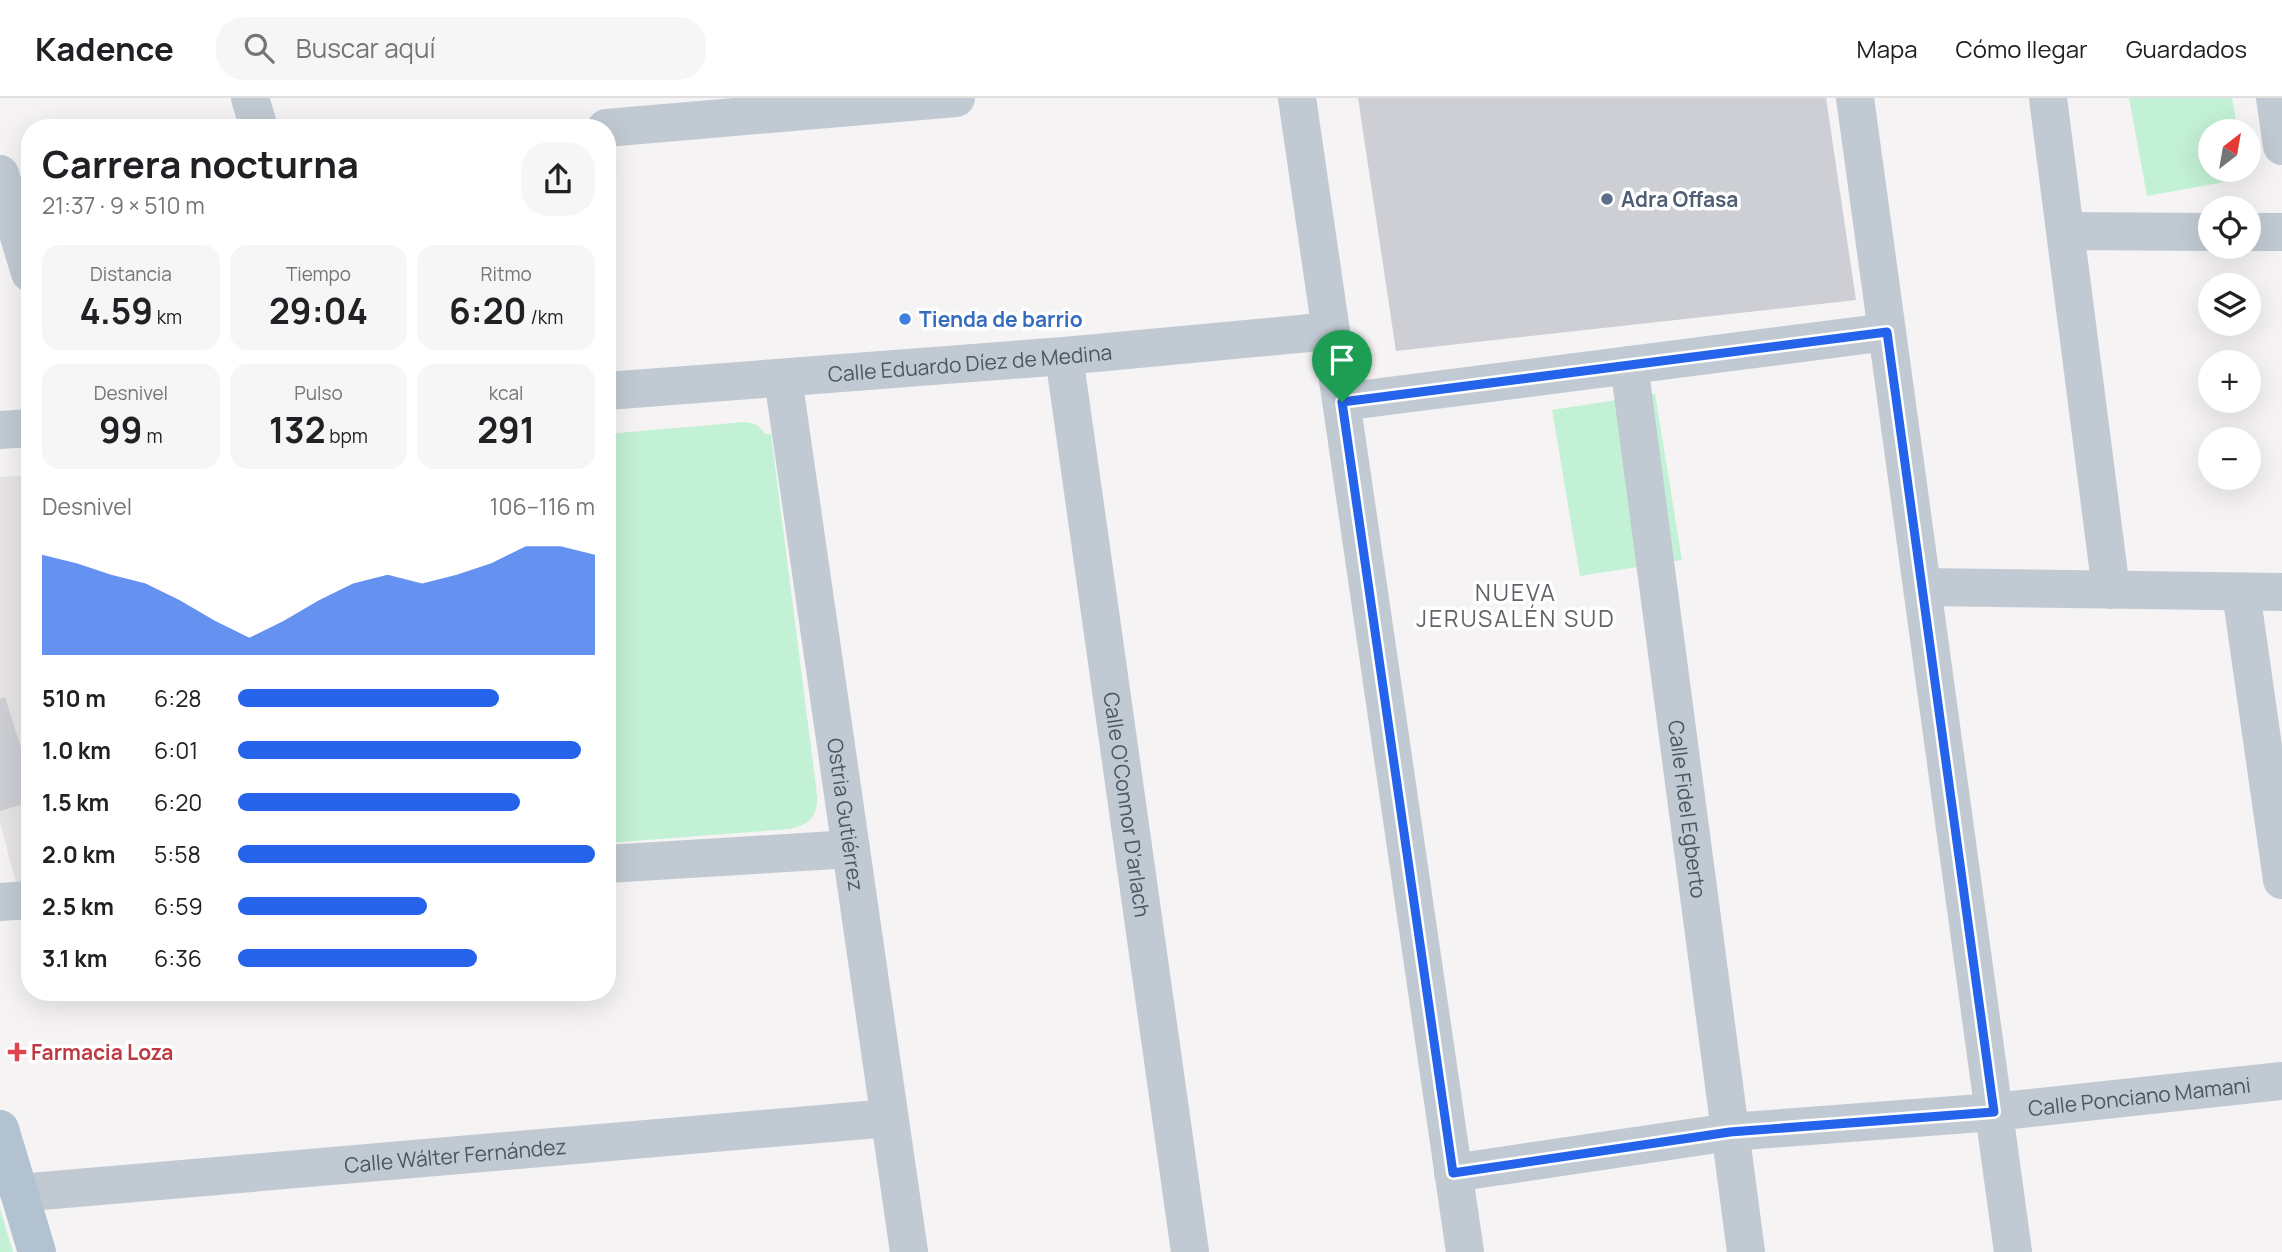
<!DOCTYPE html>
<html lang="es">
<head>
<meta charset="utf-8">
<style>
	body { margin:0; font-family:Manrope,sans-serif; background:#f6f6f6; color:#202124; height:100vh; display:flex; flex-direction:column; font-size:26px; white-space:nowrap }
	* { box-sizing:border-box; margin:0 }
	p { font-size:23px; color:#757577 }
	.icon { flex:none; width:38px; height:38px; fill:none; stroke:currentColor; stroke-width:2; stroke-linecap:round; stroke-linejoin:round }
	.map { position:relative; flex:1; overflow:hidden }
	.details { position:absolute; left:21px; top:21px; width:595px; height:882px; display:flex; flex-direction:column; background:#fff; border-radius:28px; box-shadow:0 7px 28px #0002 }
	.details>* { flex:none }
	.needle { width:46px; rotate:31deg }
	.tools { position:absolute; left:2198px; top:21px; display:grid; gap:14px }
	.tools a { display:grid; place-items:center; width:63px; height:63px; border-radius:50%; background:#fff; box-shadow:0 7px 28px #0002; font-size:35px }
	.pin { position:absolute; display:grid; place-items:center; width:60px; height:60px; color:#fff; margin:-72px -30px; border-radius:50% 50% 50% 0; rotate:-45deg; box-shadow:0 0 7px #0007 }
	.pin .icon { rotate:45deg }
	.round { display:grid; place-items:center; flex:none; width:74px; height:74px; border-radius:28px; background:#f6f6f6 }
	.headline { display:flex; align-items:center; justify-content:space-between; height:119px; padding:0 21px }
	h1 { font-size:38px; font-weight:700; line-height:52px }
	.stats { display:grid; grid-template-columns:repeat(3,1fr); gap:10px; height:119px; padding:7px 21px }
	.stats div { display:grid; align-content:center; border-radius:18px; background:#f6f6f6; text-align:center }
	.stats b { font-size:35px; font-weight:700 }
	.stats small { font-size:19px; font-weight:400 }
	.stats p { font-size:19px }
	.chart { height:196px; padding:14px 21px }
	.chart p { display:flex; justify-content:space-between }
	.chart svg { width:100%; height:126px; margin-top:7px; fill:#2563eb; opacity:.7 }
	ul { padding:0 21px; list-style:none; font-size:23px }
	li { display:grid; grid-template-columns:112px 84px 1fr; align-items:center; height:52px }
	li i { height:18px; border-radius:9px; background:#2563eb }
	header { display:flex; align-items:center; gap:42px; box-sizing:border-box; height:98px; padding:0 35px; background:#fff; border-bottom:2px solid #e0e0e0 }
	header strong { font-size:33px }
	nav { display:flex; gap:38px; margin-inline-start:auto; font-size:24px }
	.search { width:490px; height:63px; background:#f6f6f6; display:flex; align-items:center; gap:18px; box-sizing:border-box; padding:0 24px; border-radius:28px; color:#757577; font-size:26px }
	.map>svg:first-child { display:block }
	.education { fill:#e6e4e5 }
	.green { fill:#c3f1d5 }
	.building { fill:#cdcfd5 }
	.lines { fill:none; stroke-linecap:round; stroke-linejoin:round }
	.minor { stroke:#c1cad2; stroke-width:38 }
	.major { stroke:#b3c2d1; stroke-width:38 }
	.route-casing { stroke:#fff; stroke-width:14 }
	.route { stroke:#2563eb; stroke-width:9 }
	.service-dot { fill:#5c6f8a; stroke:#fff; stroke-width:2.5 }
	.shop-dot { fill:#3f7fe0; stroke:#fff; stroke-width:2.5 }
	.health-dot { fill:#e0444e; stroke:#fff; stroke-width:2.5 }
	.labels { text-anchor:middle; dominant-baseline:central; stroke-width:7; stroke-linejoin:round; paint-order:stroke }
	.service-label { font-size:21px; font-weight:bold; fill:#4e5e75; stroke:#fff; text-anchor:start }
	.shop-label { font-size:21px; font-weight:bold; fill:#366cbe; stroke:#fff; text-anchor:start }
	.street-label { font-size:21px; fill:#4a5661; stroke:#fff }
	.health-label { font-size:21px; font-weight:bold; fill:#be3a42; stroke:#fff; text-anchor:start }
	.neighbourhood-label { font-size:23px; letter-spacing:2px; fill:#5f6368; stroke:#fff }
</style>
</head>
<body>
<header>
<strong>Kadence</strong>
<div class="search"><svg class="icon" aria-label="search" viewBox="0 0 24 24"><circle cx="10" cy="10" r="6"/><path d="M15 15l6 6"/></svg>Buscar aquí</div>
<nav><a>Mapa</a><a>Cómo llegar</a><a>Guardados</a></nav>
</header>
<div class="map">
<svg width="2282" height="1154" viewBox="0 0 2282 1154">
	<rect width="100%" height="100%" fill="#f5f3f3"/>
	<!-- education -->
	<path class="education" d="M30,377v411l-13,1 -17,-65v-345z"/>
	<!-- green -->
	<g class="green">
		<path d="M2129,0h103l6,33h-28v39h35l1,8 -99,18z"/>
		<path d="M1655,296l27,166 -102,16 -28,-166z"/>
		<path d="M744,324c10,1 16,3 21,12h6l46,361c1,21 -7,30 -28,34l-182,14v-409z"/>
		<path d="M0,1111l13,43h-13z"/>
	</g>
	<!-- building -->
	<g class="building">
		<path d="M1358,0h468l30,202 -460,51z"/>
		<path d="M5,599l25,79v26l-30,9v-112z"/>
	</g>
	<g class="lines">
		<!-- minor -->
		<g class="minor">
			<path d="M250,0l9,30"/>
			<path d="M1297,0l168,1154"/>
			<path d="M1855,0l158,1154"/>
			<path d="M2048,0l63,492"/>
			<path d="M2275,0l7,48"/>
			<path d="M606,30l350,-30"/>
			<path d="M0,76l30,99"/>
			<path d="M2065,133l145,1"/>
			<path d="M2249,134h33"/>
			<path id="s1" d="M1064,258l126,896"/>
			<path id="s2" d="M1629,267l117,887"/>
			<path id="s3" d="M783,280l126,874"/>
			<path id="s4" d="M607,293l457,-35 267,-25"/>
			<path d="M1342,304l545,-70"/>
			<path d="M0,332l30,-2"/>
			<path d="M1922,489l360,5"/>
			<path d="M2241,494l41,288"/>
			<path d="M607,766l244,-15"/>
			<path d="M0,804l30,-2"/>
			<path id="s5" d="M1453,1075l277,-41 264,-20 288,-31"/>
			<path id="s6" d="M19,1095l870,-75"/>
		</g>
		<!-- major -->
		<path class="major" d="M0,1031l37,123"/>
	</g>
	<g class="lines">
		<!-- route casing -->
		<g class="route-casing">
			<path id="route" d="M1887,234l107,780 -264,20 -277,41 -111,-771z"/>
		</g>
		<!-- route -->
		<use href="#route" class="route"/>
	</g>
	<!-- markers -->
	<circle class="service-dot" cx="1607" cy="101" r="7"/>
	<circle class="shop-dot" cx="905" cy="221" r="7"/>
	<path class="health-dot" d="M13.5 943.5h7v7h7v7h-7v7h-7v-7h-7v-7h7z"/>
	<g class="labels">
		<!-- service labels -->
		<g class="service-label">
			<text x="1621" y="101">Adra Offasa</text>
		</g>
		<!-- shop labels -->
		<g class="shop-label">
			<text x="919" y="221">Tienda de barrio</text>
		</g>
		<!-- street labels -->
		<g class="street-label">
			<text stroke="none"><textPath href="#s4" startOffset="364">Calle Eduardo Díez de Medina</textPath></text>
			<text stroke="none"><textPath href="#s1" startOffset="453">Calle O'Connor D'arlach</textPath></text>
			<text stroke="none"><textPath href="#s2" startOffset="448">Calle Fidel Egberto</textPath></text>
			<text stroke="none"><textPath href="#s3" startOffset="441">Ostria Gutiérrez</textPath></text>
			<text stroke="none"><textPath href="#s5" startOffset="691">Calle Ponciano Mamani</textPath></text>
			<text stroke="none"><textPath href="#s6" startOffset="438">Calle Wálter Fernández</textPath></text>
		</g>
		<!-- health labels -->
		<g class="health-label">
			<text x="31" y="954">Farmacia Loza</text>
		</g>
		<!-- neighbourhood labels -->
		<g class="neighbourhood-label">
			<text x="1516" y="494">NUEVA<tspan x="1516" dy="26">JERUSALÉN SUD</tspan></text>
		</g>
	</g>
</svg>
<div class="tools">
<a><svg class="needle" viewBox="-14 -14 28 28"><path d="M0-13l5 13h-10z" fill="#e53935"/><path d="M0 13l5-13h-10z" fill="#757577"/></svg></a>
<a><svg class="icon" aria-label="locate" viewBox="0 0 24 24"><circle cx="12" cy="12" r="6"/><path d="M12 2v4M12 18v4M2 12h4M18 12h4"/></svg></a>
<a><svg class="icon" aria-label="layers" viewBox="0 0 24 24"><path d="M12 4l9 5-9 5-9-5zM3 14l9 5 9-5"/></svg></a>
<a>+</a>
<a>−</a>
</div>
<div class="pin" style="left:1342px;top:304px;background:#1e9e55"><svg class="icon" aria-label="arrive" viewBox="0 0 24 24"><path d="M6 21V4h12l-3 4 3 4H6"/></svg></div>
<section class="details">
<div class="headline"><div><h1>Carrera nocturna</h1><p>21:37 · 9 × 510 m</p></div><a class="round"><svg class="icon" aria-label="share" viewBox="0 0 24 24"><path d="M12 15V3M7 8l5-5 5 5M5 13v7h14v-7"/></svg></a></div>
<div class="stats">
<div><p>Distancia</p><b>4.59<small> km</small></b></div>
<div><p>Tiempo</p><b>29:04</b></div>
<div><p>Ritmo</p><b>6:20<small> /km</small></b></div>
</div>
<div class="stats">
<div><p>Desnivel</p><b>99<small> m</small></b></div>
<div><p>Pulso</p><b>132<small> bpm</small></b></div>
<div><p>kcal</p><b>291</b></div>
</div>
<div class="chart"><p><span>Desnivel</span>106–116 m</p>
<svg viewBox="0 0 160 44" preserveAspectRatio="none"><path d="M0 44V9L10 12L20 16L30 19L40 25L50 32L60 38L70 32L80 25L90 19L100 16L110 19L120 16L130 12L140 6L150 6L160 9V44z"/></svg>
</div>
<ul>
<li><b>510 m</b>6:28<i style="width:73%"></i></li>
<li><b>1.0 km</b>6:01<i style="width:96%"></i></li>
<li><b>1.5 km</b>6:20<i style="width:79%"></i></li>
<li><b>2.0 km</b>5:58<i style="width:100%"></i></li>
<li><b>2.5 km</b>6:59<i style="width:53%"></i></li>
<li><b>3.1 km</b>6:36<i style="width:67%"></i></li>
</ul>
</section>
</div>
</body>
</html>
